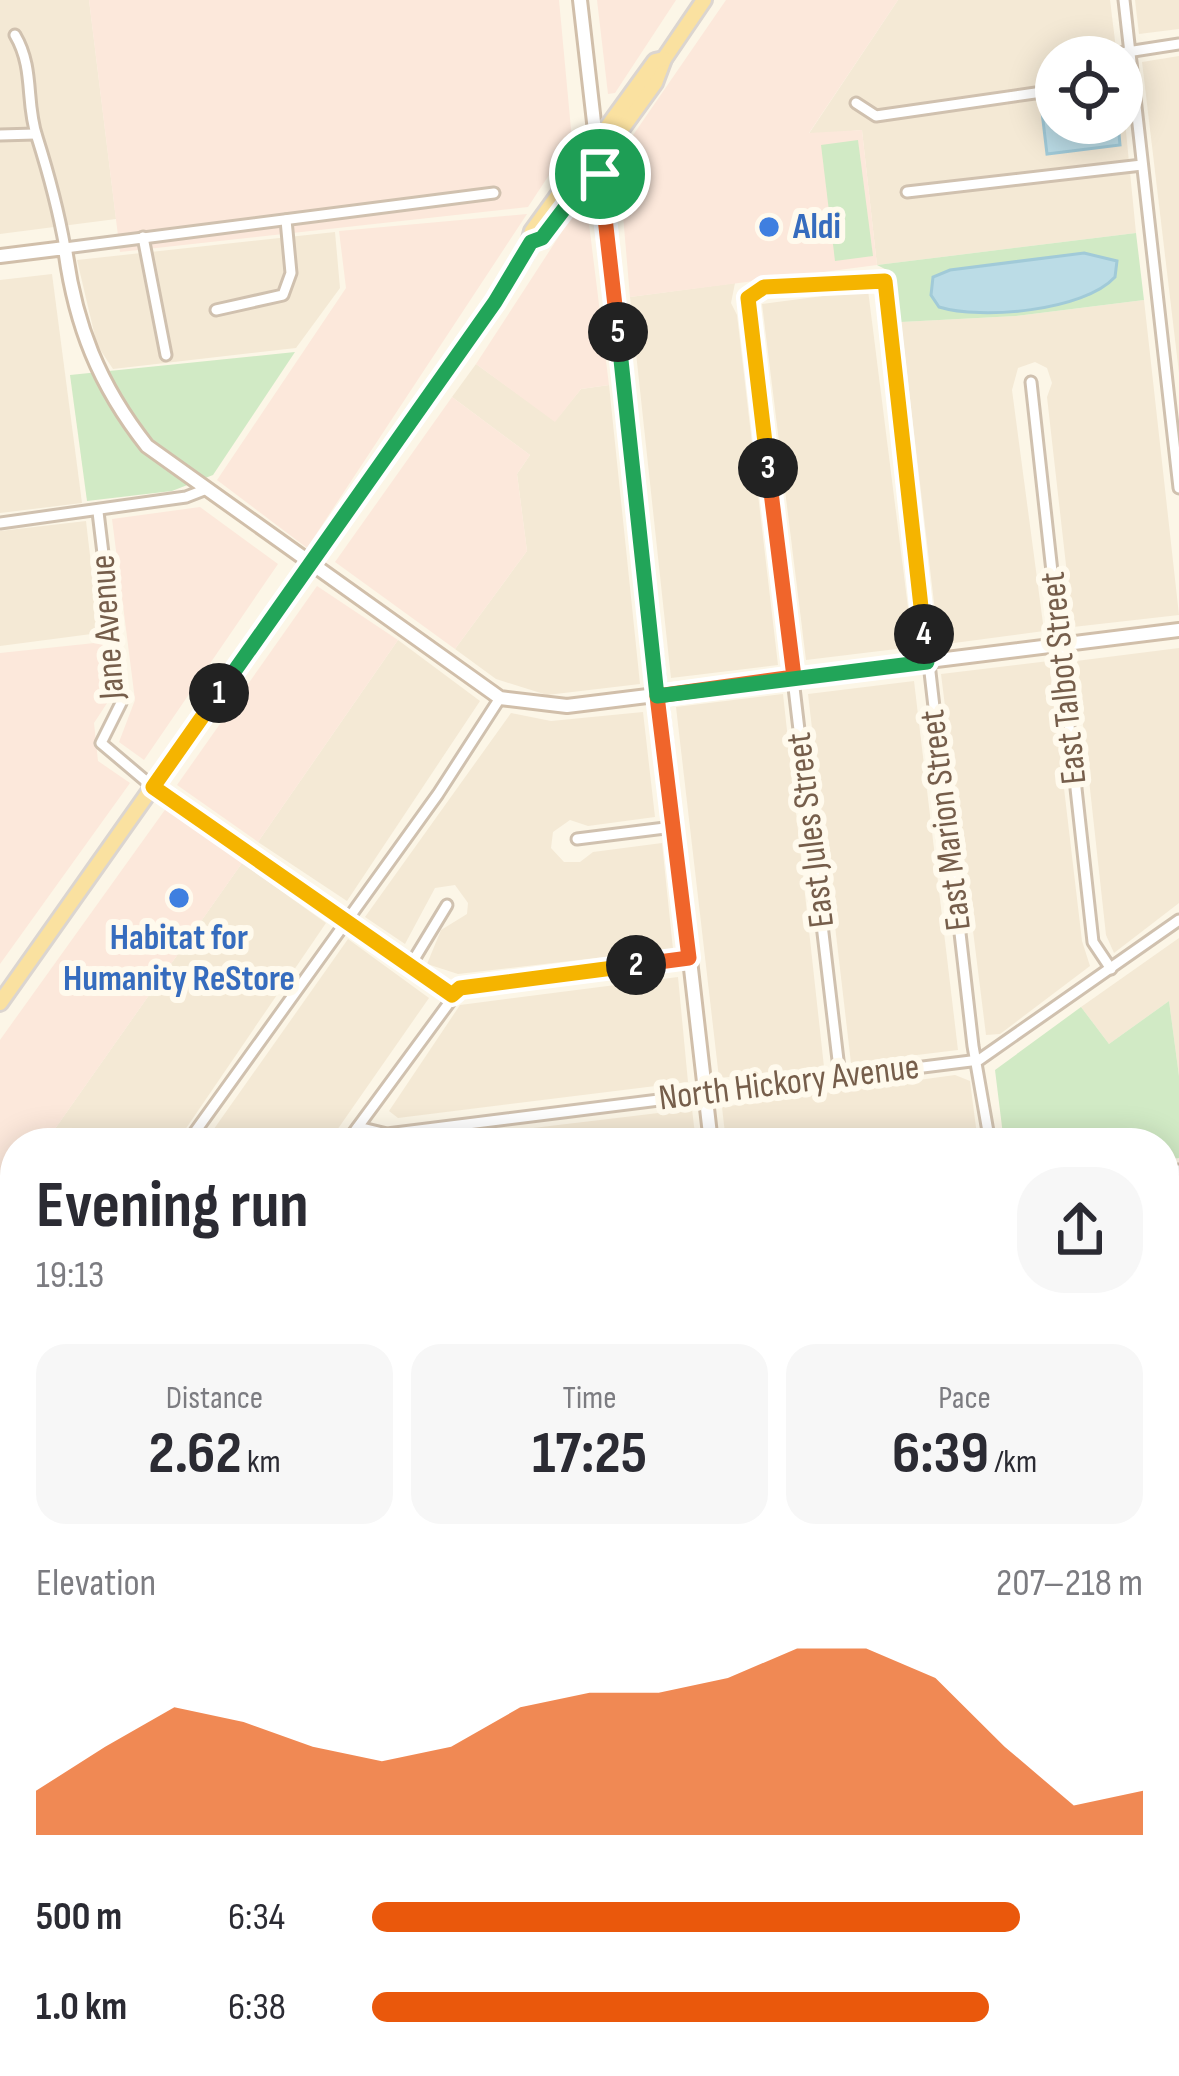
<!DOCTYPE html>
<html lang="en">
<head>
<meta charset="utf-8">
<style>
	body { margin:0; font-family:"Sofia Sans Condensed",sans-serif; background:#f7f7f7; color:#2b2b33; height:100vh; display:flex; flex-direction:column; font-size:45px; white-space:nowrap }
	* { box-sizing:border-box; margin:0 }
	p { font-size:39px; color:#7c7c81 }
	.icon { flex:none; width:66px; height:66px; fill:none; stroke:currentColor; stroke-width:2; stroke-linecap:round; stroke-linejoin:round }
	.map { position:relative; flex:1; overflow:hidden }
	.sheet { position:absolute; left:0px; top:1128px; width:1179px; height:948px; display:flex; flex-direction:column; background:#fff; border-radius:48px 48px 0 0; box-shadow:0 6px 30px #0003 }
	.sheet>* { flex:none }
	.tools { position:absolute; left:1035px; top:36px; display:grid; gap:24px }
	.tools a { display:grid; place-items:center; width:108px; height:108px; border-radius:50%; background:#fff; box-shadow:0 6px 30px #0003; font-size:60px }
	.pin { position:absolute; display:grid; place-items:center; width:102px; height:102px; color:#fff; margin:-51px; border:6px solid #fff; border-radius:50%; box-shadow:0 3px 12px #0007 }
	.km { position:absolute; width:60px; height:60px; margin:-30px; border-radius:50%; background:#222; color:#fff; font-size:33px; line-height:60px; text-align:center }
	.round { display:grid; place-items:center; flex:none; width:126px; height:126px; border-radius:48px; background:#f7f7f7 }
	.headline { display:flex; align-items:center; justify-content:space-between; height:204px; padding:0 36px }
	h1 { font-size:66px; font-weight:700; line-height:90px }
	.figures { display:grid; grid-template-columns:repeat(3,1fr); gap:18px; height:204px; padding:12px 36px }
	.figures div { display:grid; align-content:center; border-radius:30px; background:#f7f7f7; text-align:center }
	.figures b { font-size:60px; font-weight:700 }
	.figures small { font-size:33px; font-weight:400 }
	.figures p { font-size:33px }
	.chart { height:336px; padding:24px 36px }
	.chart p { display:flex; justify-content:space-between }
	.chart svg { width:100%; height:216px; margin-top:12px; fill:#ea580c; opacity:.7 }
	ul { padding:0 36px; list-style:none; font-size:39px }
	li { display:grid; grid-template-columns:192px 144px 1fr; align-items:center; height:90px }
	li i { height:30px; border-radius:15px; background:#ea580c }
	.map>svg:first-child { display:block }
	.residential { fill:#f4e9d5 }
	.commercial { fill:#fce8db }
	.education { fill:#f3e3f9 }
	.green { fill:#d1eac5 }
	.water { fill:#bbdce6; stroke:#a1cad8; stroke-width:3 }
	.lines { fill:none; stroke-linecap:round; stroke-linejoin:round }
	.street-casing { stroke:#d0c1af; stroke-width:15 }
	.secondary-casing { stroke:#d1bfaa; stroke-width:18 }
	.primary-casing { stroke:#dbd5d0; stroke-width:20 }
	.street { stroke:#fff; stroke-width:9 }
	.secondary { stroke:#fff; stroke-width:12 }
	.primary { stroke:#fae1a0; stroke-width:14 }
	.split-1-casing { stroke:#fff; stroke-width:24 }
	.split-2-casing { stroke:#fff; stroke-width:24 }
	.split-3-casing { stroke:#fff; stroke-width:24 }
	.split-4-casing { stroke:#fff; stroke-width:24 }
	.split-5-casing { stroke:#fff; stroke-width:24 }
	.split-6-casing { stroke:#fff; stroke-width:24 }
	.split-1 { stroke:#22a559; stroke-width:15 }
	.split-2 { stroke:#f5b400; stroke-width:15 }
	.split-3 { stroke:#f0652b; stroke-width:15 }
	.split-4 { stroke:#f5b400; stroke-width:15 }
	.split-5 { stroke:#22a559; stroke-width:15 }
	.split-6 { stroke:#f0652b; stroke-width:15 }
	.shop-dot { fill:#3f7fe0; stroke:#fffaed; stroke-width:4.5 }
	.labels { text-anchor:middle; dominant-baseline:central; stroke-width:12; stroke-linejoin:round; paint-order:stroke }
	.shop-label { font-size:36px; font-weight:bold; fill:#366cbe; stroke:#fffaed; text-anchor:start }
	.street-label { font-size:36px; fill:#765e4b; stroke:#fffaed }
</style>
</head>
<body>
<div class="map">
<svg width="1179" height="2076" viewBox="0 0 1179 2076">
	<rect width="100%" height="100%" fill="#fcf6e7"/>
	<!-- residential -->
	<g class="residential">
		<path d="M0,0h89l27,219 -116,15z"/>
		<path d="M898,0h212l7,57h-61v66h66v-32l14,142 -259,32 -15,-135 -54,5z"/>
		<path d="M1135,0h44v29l-40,5z"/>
		<path d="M1179,56v317l-37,-311z"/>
		<path d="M335,232l5,56 -44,60 -183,21 -16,-24 -20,-85z"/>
		<path d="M52,274l30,229 -82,10v-233z"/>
		<path d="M735,283l-4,20 6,12 41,350 -107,13 -41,-381z"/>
		<path d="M868,290l45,357 -107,13 -44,-356z"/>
		<path d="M1144,300l35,315 -106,12 -26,-230 5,-14 -5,-15 -12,-6 -17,6 -6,22 32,241 -105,14 -38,-323 115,-6z"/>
		<path d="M476,364l79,57 26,-32 28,-4 31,299 -93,11 -51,-16 -41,-30 72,-98 -10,-77 13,-19 -78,-58z"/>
		<path d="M86,521l13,112 -99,13v-115z"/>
		<path d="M398,640l82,61 -133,200 -89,-59z"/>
		<path d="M1179,648v255l-65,50 -8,-18 -30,-274z"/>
		<path d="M1049,661l33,280 8,25 -90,68 -14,1 -45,-361z"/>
		<path d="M914,681l44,369 -107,13 -43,-369z"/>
		<path d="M783,694l41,373 -105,11 -43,-371z"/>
		<path d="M643,712l12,105 -67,9 -18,-6 -17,12 -2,16 13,14h16l13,-10 69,-9 11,106 -215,25 -31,-10 14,-34 26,-16 1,-11 -13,-18 -20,3 -30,56 -40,-27 146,-204 40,8z"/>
		<path d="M242,863l84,60 -150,220h-131z"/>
		<path d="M1179,938v138l-10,-75 -60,43 -28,-37z"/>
		<path d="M348,939l81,59 -101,145h-124z"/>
		<path d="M678,977l10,105 -290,36 -9,-7 71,-106z"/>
		<path d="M955,1075l15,6 8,62h-252l-4,-36z"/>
		<path d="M692,1109l4,34h-289z"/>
		<path d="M1179,1183v110l-15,-4v-104z"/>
		<path d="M1179,1454v104l-15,2v-105z"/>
		<path d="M1179,1588v102l-15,2v-103z"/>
		<path d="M1179,1847v121l-15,1v-120z"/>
		<path d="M8,1966l7,95 6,15h-21v-108z"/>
		<path d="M1179,1995v81h-344l-1,-15h330v-65z"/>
		<path d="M47,2061h381l2,15h-381z"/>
		<path d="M454,2061h350l2,15h-350z"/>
	</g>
	<!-- commercial -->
	<g class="commercial">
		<path d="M89,0h470l13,140 -44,67 -408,45z"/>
		<path d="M597,0h79l-61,93 -7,1z"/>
		<path d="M726,0h172l-89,133 53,-3 15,135 -247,32 -12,-140z"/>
		<path d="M583,209l5,7 21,169 -28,4 -26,33 -79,-58 100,-154z"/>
		<path d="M527,214l-220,334 -90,-68 129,-192 -7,-57z"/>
		<path d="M452,397l78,58 -13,19 10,77 -72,98 -120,-87z"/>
		<path d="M200,507l78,57 -134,196 -25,-18 16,-42 -23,-181z"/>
		<path d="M317,586l81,54 -140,202 -81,-57z"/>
		<path d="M104,642l7,55 -17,26 4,38 32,22 -130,181v-311z"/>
		<path d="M167,807l75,56 -197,280h-30v689l-15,1v-793z"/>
	</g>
	<!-- education -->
	<path class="education" d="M1179,1724v123l-15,2v-123z"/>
	<!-- green -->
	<g class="green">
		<path d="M858,140l15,116 -38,5 -14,-116z"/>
		<path d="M1136,233l8,67 -128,16 -115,6 -6,-48 -18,-9z"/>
		<path d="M295,352l-82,123 -41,16 -85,10 -17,-126z"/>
		<path d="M1169,1001l10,75v82l-15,2v-17h-160l-9,-73 86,-63 28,37z"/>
	</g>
	<!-- water -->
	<g class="water">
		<path d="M1056,110v13h62l2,22 -73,9 -5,-42z"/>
		<path d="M1084,253l33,8 -2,16c-31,34 -134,43 -176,30l-8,-12 2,-18 17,-7z"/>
	</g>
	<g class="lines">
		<!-- street casing -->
		<g class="street-casing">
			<g id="street">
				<path d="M1124,0l55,488"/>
				<path d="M15,35c20,34 10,67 22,102 12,38 21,71 28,111l429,-55"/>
				<path d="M1095,57l84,-13"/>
				<path d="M856,103l20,13 180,-26"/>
				<path d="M0,135l35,-1"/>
				<path d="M907,192l235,-27"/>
				<path d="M143,237l23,118"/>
				<path d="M216,310l67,-15 8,-22 -5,-53"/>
				<path d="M1031,382l62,560 18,27"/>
				<path d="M98,512l23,191 -20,40 52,44 299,208"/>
				<path d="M0,523l186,-26 18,-7"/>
				<path d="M577,839l96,-12"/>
				<path d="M410,966l37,-61"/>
				<path d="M840,1077l-92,-779 16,-11 106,-8 15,2 88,765 17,97"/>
				<path d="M358,1127l29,7 592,-74 200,-140"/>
				<path d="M187,1143l251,-349 62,-96"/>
				<path d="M346,1143l114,-155 229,-30"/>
				<path d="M1164,1172l15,-2"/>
				<path d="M0,1190l15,5"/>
				<path d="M1164,1304l15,2"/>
				<path d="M1164,1443l15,-2"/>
				<path d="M1164,1572l15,-1"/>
				<path d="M0,1902l15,44"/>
				<path d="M1164,1983l15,-2"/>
				<path d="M32,2061l2,15"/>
				<path d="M444,2061l2,15"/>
			</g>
		</g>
		<!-- secondary casing -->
		<g class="secondary-casing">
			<g id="secondary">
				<path d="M580,0l131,1143"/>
				<path d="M0,256l65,-8c10,77 34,137 82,198l353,252 67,8 612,-76"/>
				<path d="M1164,1712l15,-2"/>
				<path d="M0,1856l15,-2"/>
				<path d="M819,2061l2,15"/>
			</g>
		</g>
		<!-- primary casing -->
		<g class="primary-casing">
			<g id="primary">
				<path d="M531,243l12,-5 112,-155 9,-24 40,-59"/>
				<path d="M0,1003l495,-701 31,-48 6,-23 123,-170 9,-2"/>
			</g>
		</g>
		<!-- street -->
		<use href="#street" class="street"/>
		<!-- secondary -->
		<use href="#secondary" class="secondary"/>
		<!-- primary -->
		<use href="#primary" class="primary"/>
	</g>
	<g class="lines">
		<!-- split-1 casing -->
		<g class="split-1-casing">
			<path id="split-1" d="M219,693l276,-391 36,-60 11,-4 57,-75 1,11"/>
		</g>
		<!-- split-2 casing -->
		<g class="split-2-casing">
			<path id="split-2" d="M219,693l-66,94 299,208 8,-7 176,-23"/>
		</g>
		<!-- split-3 casing -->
		<g class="split-3-casing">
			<path id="split-3" d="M636,965l53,-7 -32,-262 137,-19 -26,-209"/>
		</g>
		<!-- split-4 casing -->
		<g class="split-4-casing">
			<path id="split-4" d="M768,468l-20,-170 16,-11 121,-6 39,353"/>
		</g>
		<!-- split-5 casing -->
		<g class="split-5-casing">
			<path id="split-5" d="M618,332l39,364 270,-34 -3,-28"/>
		</g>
		<!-- split-6 casing -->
		<g class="split-6-casing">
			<path id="split-6" d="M600,174l18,158"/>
		</g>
		<!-- split-1 -->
		<use href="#split-1" class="split-1"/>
		<!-- split-2 -->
		<use href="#split-2" class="split-2"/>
		<!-- split-3 -->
		<use href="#split-3" class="split-3"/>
		<!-- split-4 -->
		<use href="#split-4" class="split-4"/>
		<!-- split-5 -->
		<use href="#split-5" class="split-5"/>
		<!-- split-6 -->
		<use href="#split-6" class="split-6"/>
	</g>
	<!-- markers -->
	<g class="shop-dot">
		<circle cx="769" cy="227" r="12"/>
		<circle cx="179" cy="898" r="12"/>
	</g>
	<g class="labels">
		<!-- shop labels -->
		<g class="shop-label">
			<text x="793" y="227">Aldi</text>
			<text x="179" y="938" text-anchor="middle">Habitat for<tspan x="179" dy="41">Humanity ReStore</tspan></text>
		</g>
		<!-- street labels -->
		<g class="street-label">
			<text transform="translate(108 627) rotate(-94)">Jane Avenue</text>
			<text transform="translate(1064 678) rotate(-96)">East Talbot Street</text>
			<text transform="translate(946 820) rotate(-97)">East Marion Street</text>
			<text transform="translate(811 830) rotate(-97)">East Jules Street</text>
			<text transform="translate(789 1083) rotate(-7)">North Hickory Avenue</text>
		</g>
	</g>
</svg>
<div class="tools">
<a><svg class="icon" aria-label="locate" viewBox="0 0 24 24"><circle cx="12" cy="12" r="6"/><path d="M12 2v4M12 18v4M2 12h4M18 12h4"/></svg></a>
</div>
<div class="pin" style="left:600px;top:174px;background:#1e9e55"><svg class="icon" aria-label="arrive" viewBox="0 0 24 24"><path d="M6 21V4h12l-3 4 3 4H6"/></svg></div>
<b class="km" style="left:219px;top:693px">1</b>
<b class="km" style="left:636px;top:965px">2</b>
<b class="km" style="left:768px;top:468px">3</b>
<b class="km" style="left:924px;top:634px">4</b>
<b class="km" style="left:618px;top:332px">5</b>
<section class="sheet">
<div class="headline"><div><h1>Evening run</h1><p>19:13</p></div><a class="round"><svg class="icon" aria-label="share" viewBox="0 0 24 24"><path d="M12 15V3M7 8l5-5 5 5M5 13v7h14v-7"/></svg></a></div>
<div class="figures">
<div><p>Distance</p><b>2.62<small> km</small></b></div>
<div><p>Time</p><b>17:25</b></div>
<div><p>Pace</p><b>6:39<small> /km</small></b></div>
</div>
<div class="chart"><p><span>Elevation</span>207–218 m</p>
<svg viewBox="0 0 160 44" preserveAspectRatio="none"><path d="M0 44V35L10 26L20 18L30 21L40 26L50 29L60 26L70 18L80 15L90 15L100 12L110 6L120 6L130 12L140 26L150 38L160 35V44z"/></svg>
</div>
<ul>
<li><b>500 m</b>6:34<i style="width:84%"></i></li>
<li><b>1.0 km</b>6:38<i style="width:80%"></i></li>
</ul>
</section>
</div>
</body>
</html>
